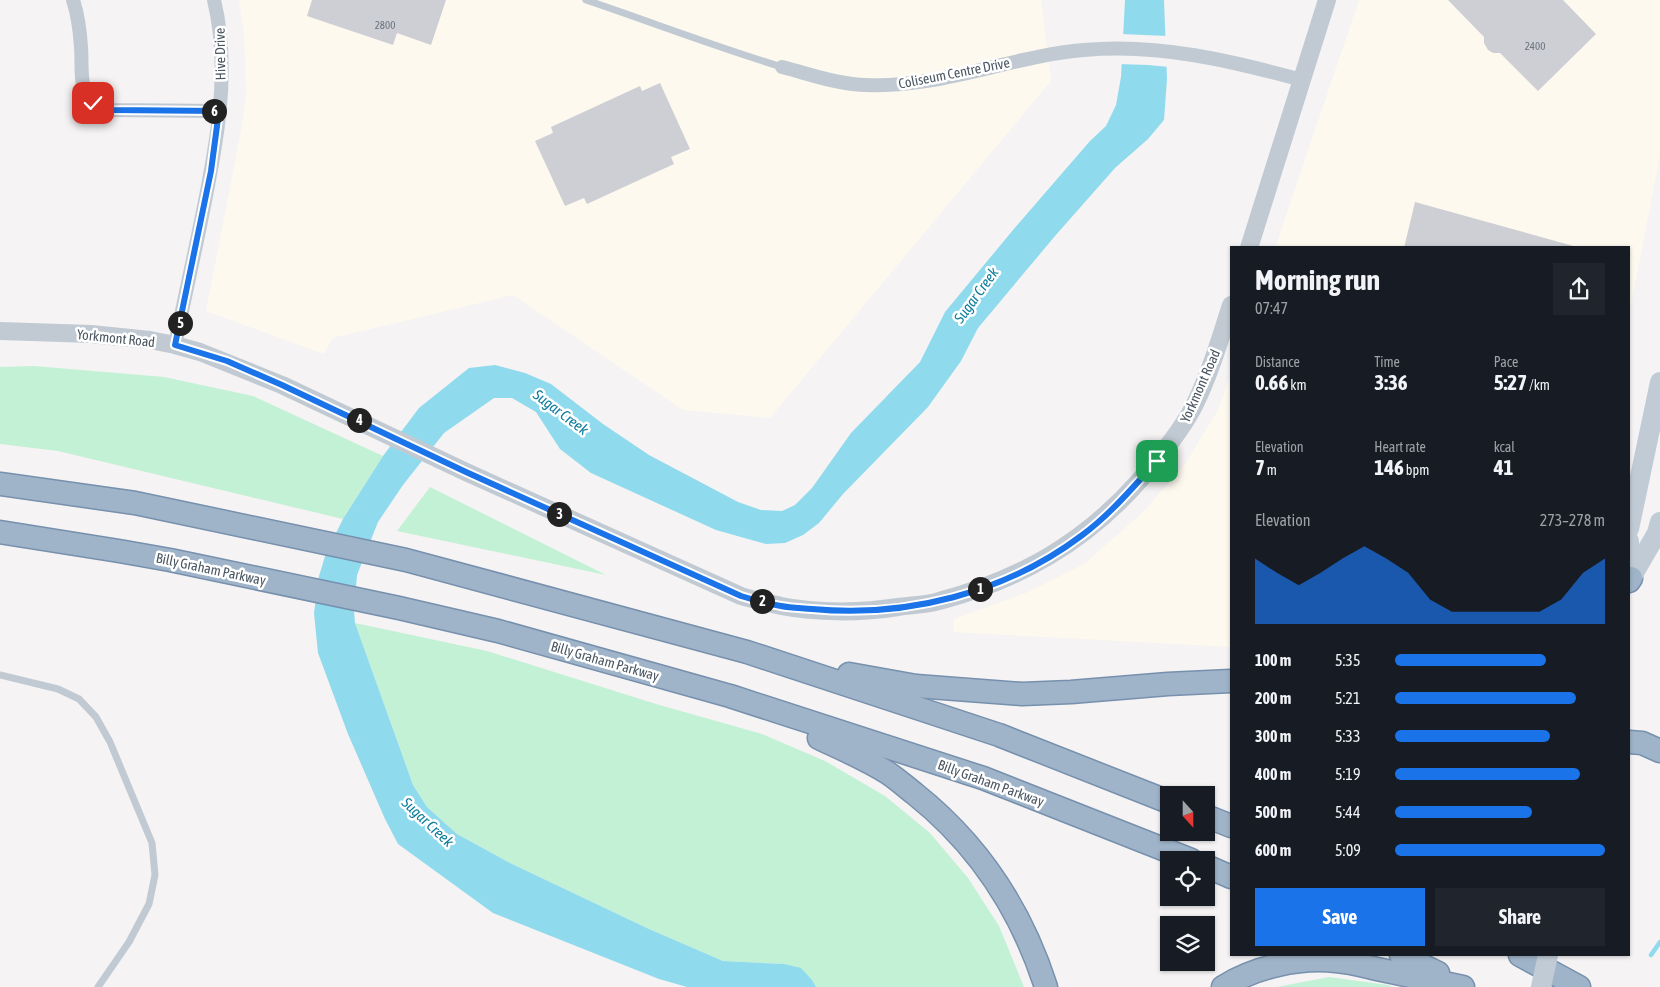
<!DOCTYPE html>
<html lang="en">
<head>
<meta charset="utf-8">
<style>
	body { margin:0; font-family:"Asap Condensed",sans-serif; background:#20242c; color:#f1f3f6; height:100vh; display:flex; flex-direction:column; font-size:19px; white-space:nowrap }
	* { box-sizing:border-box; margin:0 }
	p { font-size:16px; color:#9ea1a6 }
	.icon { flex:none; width:28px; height:28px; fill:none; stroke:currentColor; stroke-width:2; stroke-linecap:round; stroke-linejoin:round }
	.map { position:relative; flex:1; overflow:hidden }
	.panel { position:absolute; left:1230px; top:246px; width:400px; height:710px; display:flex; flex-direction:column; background:#171b24; border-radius:0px; box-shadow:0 1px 4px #0004 }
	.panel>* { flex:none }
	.needle { width:32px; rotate:159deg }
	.controls { position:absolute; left:1160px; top:786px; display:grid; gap:10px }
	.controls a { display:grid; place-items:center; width:55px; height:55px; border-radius:0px; background:#171b24; box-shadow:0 1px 4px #0004; font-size:25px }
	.pin { position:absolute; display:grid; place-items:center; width:42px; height:42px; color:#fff; margin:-21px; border-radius:10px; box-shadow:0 2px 8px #0006 }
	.km { position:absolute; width:25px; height:25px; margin:-12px; border-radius:50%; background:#222; color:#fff; font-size:14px; line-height:25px; text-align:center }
	.round { display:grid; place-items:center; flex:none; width:52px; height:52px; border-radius:0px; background:#20242c }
	.head { display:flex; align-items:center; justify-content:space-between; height:85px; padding:0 25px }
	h1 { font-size:28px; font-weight:700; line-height:38px }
	.stats { display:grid; grid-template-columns:repeat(3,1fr); gap:8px; height:85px; padding:5px 25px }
	.stats div { display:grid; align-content:center }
	.stats b { font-size:21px; font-weight:700 }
	.stats small { font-size:14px; font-weight:400 }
	.stats p { font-size:14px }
	.chart { height:140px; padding:10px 25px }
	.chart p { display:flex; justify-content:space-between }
	.chart svg { width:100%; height:90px; margin-top:5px; fill:#1a73e8; opacity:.7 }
	.action { display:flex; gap:10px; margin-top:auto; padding:10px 25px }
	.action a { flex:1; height:58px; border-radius:0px; background:#1a73e8; color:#fff; font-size:20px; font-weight:700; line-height:58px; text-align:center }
	.action a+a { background:#20242c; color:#f1f3f6 }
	ul { padding:0 25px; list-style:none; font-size:16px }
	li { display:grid; grid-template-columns:80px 60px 1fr; align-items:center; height:38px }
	li i { height:12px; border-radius:6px; background:#1a73e8 }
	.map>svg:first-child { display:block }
	.commercial { fill:#fdf9ef }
	.green { fill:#c3f1d5 }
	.water { fill:#90daee }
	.pier { fill:#f5f3f3 }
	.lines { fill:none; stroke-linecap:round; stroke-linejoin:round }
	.stream { stroke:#90daee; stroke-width:4.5 }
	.building { fill:#cdcfd5 }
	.trunk-casing { stroke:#7690ad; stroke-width:25 }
	.service { stroke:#c1cad2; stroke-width:7 }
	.minor { stroke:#c1cad2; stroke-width:14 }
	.tertiary { stroke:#c1cad2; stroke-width:18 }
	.secondary { stroke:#c1cbd6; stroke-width:20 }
	.trunk { stroke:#9fb4c9; stroke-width:22 }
	.secondary-bridge { stroke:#c1cbd6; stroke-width:20 }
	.route-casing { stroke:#fff; stroke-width:10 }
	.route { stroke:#1a73e8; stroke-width:6 }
	.labels { text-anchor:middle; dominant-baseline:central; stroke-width:5; stroke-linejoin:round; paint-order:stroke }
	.number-label { font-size:11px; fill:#6b747e }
	.street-label { font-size:14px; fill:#4a5661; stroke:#fff }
	.water-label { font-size:15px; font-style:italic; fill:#0c7c9b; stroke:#fff }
</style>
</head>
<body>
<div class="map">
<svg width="1660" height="987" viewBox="0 0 1660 987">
	<rect width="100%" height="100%" fill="#f5f3f3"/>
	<!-- commercial -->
	<g class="commercial">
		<path d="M239,0h802l10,81 -281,337 -87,-8 -170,-115 -180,43 -9,16 -118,-43 36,-186 4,-30 -2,-62z"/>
		<path d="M1359,0h301v155l-31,161v-68h-354z"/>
		<path d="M1231,374v273l-278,-15 1,-13 74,-27 56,-28 58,-51 43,-49 33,-54z"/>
	</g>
	<!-- green -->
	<g class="green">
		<path d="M34,366l130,11 89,19 130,60 -40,63 -285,-68 -58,-7v-77z"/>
		<path d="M430,487l176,88 -209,-44z"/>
		<path d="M355,623l132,28 169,53 106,30 63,27 60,35 45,37 38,45 31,48 25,61h-208l-4,-7 -28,-16 -61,-3 -74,-32 -139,-66 -53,-29 -30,-27 -14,-22z"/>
		<path d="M1329,977l59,8 5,2h-116z"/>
	</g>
	<!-- water -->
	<path class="water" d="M1125,0h39l3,79 -3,41 -16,19 -33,29 -60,68 -77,92 -17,33 -33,46 -85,87 -24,29 -16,12 -18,8 -19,1 -50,-14 -125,-57 -31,-24 -24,-37 -24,-14h-18l-50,35 -41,52 -25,37 -21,53 -3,36 1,12 58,162 14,22 30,27 53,29 139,66 74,32 61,3 17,4 11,12 4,7h-129l-28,-8 -166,-66 -95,-69 -13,-25 -37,-85 -30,-81 -4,-40 5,-37 7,-23 17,-34 40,-63 36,-48 50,-40 26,-3 30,8 26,11 52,40 46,31 89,47 23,8 21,1 13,-6 17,-17 39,-55 69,-71 25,-50 68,-82 77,-89 16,-15 10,-21 5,-28z"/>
	<!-- pier -->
	<path class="pier" d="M1120,34l48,2 1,31 -21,-2 -29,-1z"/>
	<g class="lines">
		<!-- stream -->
		<path class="stream" d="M1651,955l9,-13"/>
	</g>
	<!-- building -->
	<g class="building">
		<path d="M312,0h134l-15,45 -34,-12 -4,12 -86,-29z"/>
		<path d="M1448,0h115l33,34 -58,57 -38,-38h-7l-5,-3 -4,-7v-6z"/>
		<path d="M660,83l30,66 -19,8 3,7 -87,40 -3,-6 -19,8 -30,-65 18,-8 -2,-6 89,-41 2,5z"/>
		<path d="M1415,202l162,45v1h-173z"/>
	</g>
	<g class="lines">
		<!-- trunk casing -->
		<g class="trunk-casing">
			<g id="trunk">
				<path d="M0,484l135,19 271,57 341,92 252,83 170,67"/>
				<path d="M0,532l119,19 51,9 229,48 99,23 232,65 253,82 208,82"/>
				<path d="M1629,581l2,-3"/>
				<path d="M849,674l67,12 106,8 49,-2 97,-8 63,-3"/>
				<path d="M819,738c23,11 47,21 69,35 9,6 18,14 27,21 64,51 106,115 131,193"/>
				<path d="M1629,742l13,1 18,8"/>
				<path d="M1206,816l25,10"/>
				<path d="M1206,866l25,11"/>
				<path d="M1401,955l37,18"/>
				<path d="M1520,955l59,32"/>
				<path d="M1223,987c32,-20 76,-30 113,-26 14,1 28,5 41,8 29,6 58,12 86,18"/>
			</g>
		</g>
		<!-- service -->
		<g class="service">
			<path d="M586,0c65,22 130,47 196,67"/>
			<path d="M0,675l58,14 21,10 17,18 14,25 42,101 3,32 -6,29 -20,38 -31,45"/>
		</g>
		<!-- minor -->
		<g class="minor">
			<path d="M73,0c5,15 7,31 8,47 2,28 -6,56 31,63l107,1"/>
			<path d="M782,67c28,7 57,18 85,18 75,3 144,-29 217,-35 74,-7 148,11 218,30"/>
			<path d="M175,345c8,-40 17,-80 25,-119 15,-73 32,-153 14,-226"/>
		</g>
		<!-- tertiary -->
		<g class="tertiary">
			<path d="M1249,248l78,-248"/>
			<path d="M0,331l91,3 59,6 25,5 25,7 82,33 184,87 275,124c13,4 27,7 40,10 36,7 80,7 117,1 13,-2 28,-2 41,-6 80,-21 145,-58 200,-120 20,-23 40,-47 54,-73 16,-32 27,-68 38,-103"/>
		</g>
		<!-- secondary -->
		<g class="secondary">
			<path d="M1629,529l31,-147"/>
			<path d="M1629,541l1,39"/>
			<path d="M1631,578l26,-45 3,-11"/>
		</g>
		<!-- trunk -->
		<use href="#trunk" class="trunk"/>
		<!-- secondary-bridge -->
		<path class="secondary-bridge" d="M1541,987l7,-32"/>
	</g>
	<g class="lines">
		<!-- route casing -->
		<g class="route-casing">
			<path id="route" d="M93,103l9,5 10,2 107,1 -8,60 -36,174 52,16 55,24 184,87 275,124c13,4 27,8 40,10 10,2 21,2 31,3 94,9 193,-16 269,-73 29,-21 52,-49 76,-75"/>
		</g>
		<!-- route -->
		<use href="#route" class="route"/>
	</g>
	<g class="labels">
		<!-- number labels -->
		<g class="number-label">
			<text x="385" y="25">2800</text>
			<text x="1535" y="46">2400</text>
		</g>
		<!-- street labels -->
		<g class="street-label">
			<text transform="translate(220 54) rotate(-91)">Hive Drive</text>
			<text transform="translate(954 73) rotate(-11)">Coliseum Centre Drive</text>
			<text transform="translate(116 338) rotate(6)">Yorkmont Road</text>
			<text transform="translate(1200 386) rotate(-66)">Yorkmont Road</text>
			<text transform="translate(211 569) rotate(12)">Billy Graham Parkway</text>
			<text transform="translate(605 661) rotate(16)">Billy Graham Parkway</text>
			<text transform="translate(991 783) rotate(20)">Billy Graham Parkway</text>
		</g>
		<!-- water labels -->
		<g class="water-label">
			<text transform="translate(976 295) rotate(-54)">Sugar Creek</text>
			<text transform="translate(561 412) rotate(37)">Sugar Creek</text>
			<text transform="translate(428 822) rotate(43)">Sugar Creek</text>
		</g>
	</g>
</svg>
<div class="controls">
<a><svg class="needle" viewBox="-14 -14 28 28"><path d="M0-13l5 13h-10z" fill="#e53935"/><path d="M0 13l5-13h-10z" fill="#9ea1a6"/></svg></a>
<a><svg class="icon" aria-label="locate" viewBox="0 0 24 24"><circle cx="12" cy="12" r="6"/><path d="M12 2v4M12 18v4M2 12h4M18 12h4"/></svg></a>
<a><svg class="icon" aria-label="layers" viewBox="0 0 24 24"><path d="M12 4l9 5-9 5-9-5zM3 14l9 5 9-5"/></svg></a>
</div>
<div class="pin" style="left:1157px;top:461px;background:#1e9e55"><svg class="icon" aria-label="arrive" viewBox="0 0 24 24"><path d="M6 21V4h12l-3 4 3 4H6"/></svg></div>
<div class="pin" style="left:93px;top:103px;background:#d93025"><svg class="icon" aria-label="check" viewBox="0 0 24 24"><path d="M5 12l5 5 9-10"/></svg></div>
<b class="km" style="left:980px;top:589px">1</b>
<b class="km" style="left:762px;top:601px">2</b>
<b class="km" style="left:559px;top:514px">3</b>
<b class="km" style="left:359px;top:420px">4</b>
<b class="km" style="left:180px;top:323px">5</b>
<b class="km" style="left:214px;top:111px">6</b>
<section class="panel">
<div class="head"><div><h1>Morning run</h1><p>07:47</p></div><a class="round"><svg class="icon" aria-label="share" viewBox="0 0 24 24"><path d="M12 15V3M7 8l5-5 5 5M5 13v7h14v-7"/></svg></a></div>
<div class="stats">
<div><p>Distance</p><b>0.66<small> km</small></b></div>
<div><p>Time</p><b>3:36</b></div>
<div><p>Pace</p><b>5:27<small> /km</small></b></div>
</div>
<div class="stats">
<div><p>Elevation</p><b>7<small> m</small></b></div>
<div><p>Heart rate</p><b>146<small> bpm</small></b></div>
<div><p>kcal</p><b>41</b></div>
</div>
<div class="chart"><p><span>Elevation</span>273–278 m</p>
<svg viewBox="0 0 160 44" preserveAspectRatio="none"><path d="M0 44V12L10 19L20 25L30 19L40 12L50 6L60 12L70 19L80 32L90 38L100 38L110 38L120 38L130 38L140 32L150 19L160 12V44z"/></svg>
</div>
<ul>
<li><b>100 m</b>5:35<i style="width:72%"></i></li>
<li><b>200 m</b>5:21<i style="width:86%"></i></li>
<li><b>300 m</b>5:33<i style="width:74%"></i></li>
<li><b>400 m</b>5:19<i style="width:88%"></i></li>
<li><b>500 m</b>5:44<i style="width:65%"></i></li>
<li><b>600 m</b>5:09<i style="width:100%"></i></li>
</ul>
<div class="action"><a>Save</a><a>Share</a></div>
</section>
</div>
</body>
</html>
